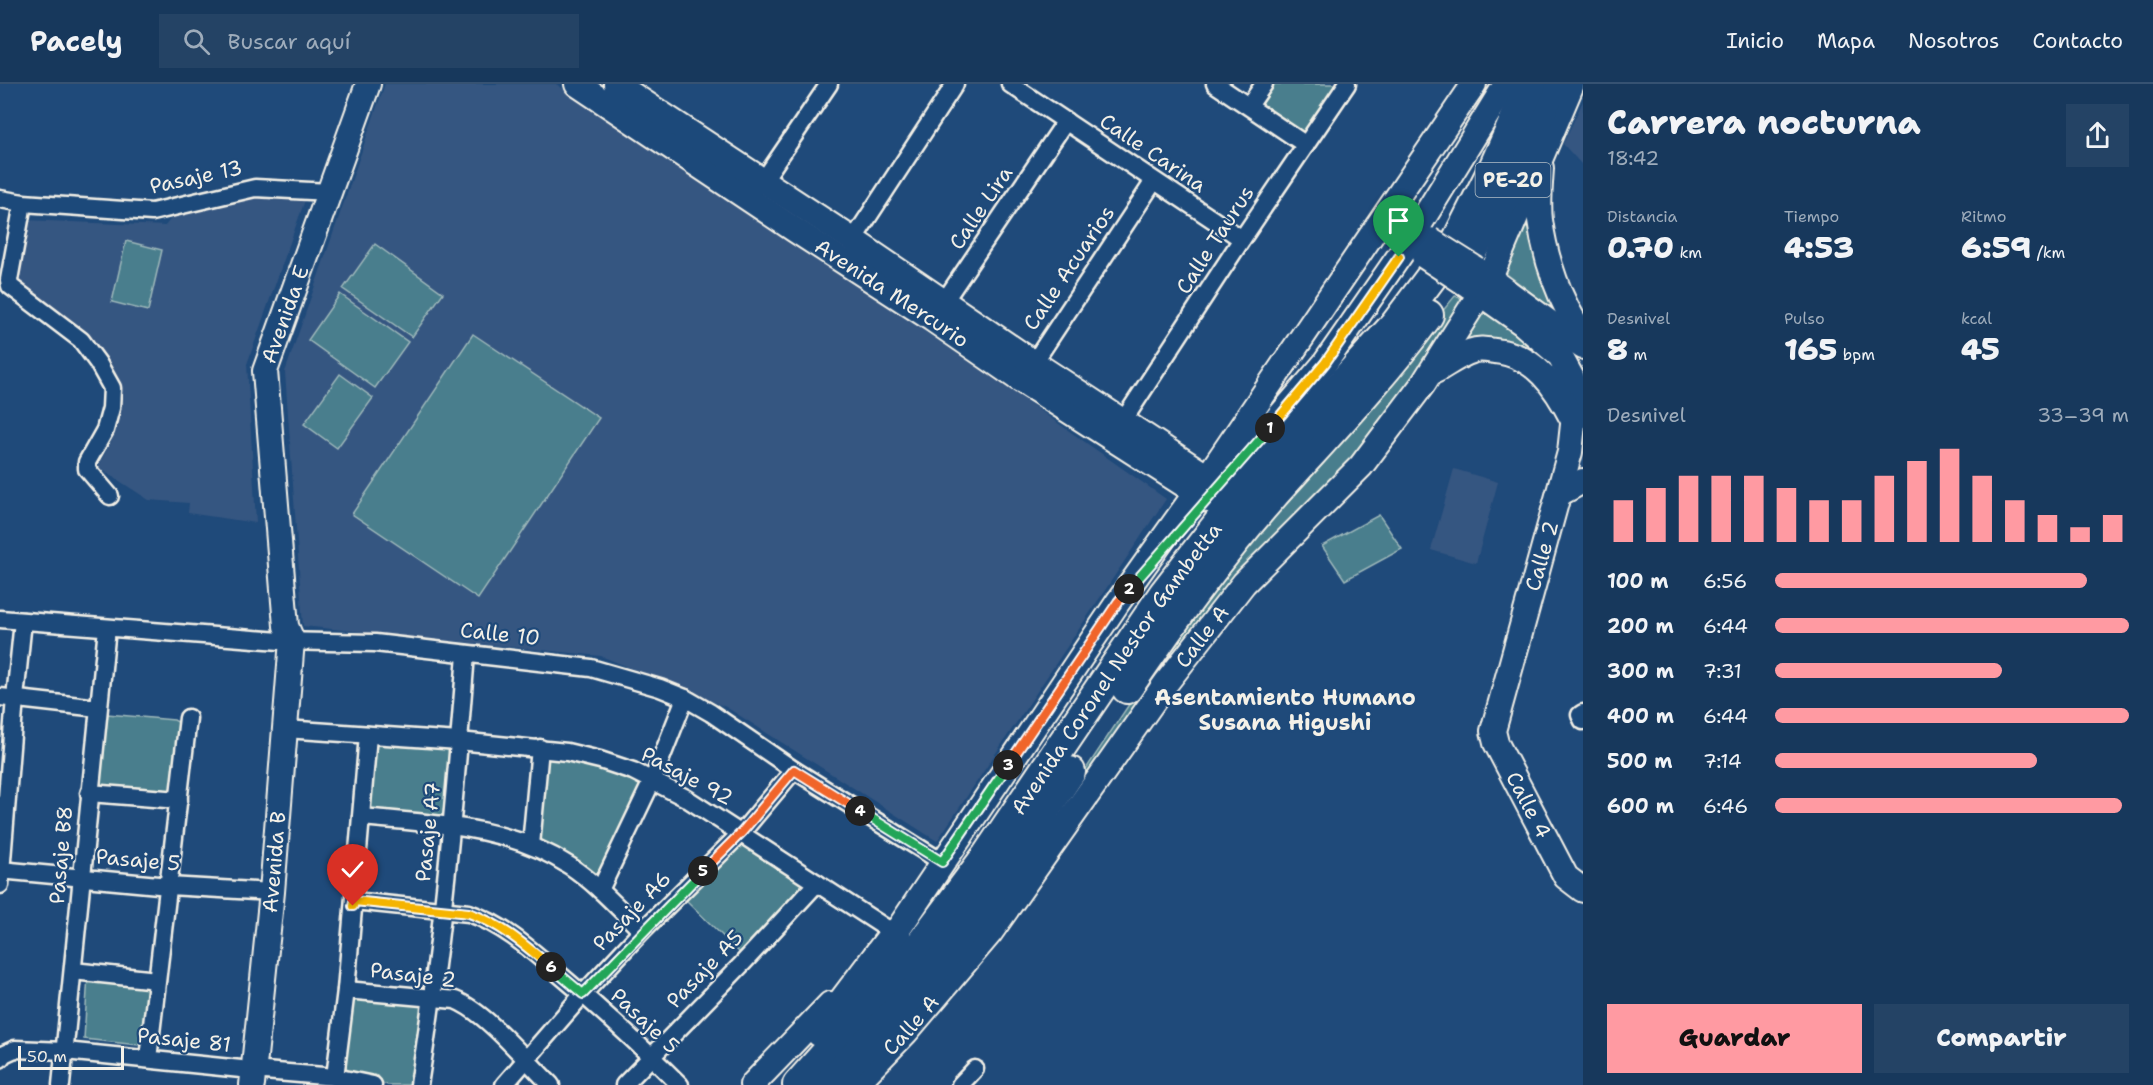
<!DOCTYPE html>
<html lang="es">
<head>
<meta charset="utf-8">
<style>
	body { margin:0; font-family:"Shantell Sans",sans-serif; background:#244365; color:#f1f3f6; height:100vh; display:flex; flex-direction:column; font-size:22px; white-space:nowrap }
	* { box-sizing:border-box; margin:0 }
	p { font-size:20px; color:#9eacbb }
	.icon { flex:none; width:33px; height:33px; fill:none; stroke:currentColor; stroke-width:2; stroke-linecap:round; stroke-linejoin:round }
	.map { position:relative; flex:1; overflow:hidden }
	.panel { display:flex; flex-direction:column; background:#17385c; width:570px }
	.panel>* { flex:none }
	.scale { position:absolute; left:18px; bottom:15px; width:106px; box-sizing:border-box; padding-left:6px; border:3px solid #f4f1e8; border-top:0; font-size:16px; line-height:21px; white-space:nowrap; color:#f4f1e8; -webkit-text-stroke:4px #1f4a7a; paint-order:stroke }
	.pin { position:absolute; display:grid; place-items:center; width:51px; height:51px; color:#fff; margin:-62px -26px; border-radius:50% 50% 50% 0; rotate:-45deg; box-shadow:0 0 6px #0007 }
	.pin .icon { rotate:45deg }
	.km { position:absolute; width:30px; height:30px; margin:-15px; border-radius:50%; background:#222; color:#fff; font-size:16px; line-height:30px; text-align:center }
	.round { display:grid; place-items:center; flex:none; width:63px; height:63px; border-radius:0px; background:#244365 }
	.overview { display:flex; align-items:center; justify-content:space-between; height:102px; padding:0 24px }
	h1 { font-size:33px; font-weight:800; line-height:45px }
	.stats { display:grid; grid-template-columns:repeat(3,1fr); gap:9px; height:102px; padding:6px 24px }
	.stats div { display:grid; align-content:center }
	.stats b { font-size:30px; font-weight:800 }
	.stats small { font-size:16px; font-weight:400 }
	.stats p { font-size:16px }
	.chart { height:168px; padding:12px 24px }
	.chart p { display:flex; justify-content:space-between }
	.chart svg { width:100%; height:108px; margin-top:6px; stroke:#ff9aa2; stroke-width:6 }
	.action { display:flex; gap:12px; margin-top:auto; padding:12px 24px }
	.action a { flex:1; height:69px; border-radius:0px; background:#ff9aa2; color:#111; font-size:24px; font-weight:800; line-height:69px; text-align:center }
	.action a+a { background:#244365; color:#f1f3f6 }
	ul { padding:0 24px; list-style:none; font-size:20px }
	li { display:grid; grid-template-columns:96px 72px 1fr; align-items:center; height:45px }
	li i { height:15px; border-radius:8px; background:#ff9aa2 }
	header { display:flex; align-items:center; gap:36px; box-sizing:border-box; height:84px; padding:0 30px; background:#17385c; border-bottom:2px solid #365272 }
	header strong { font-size:28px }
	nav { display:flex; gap:33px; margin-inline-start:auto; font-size:21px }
	.search { width:420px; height:54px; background:#244365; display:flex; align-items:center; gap:15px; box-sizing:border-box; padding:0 21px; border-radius:0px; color:#9eacbb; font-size:22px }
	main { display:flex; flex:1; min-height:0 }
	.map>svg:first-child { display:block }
	.built { fill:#365681 }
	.green { fill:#497e8d; stroke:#9eb8ba; stroke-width:1.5 }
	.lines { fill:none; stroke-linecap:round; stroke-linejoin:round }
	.street-casing { stroke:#f4f1e8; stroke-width:21 }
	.secondary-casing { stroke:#f4f1e8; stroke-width:28 }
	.highway-casing { stroke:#f4f1e8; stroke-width:34 }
	.street { stroke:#1f4a7a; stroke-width:16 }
	.secondary { stroke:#1f4a7a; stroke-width:24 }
	.highway { stroke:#1f4a7a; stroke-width:30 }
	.secondary-bridge-casing { stroke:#f4f1e8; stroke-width:28; stroke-linecap:butt }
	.secondary-bridge { stroke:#1f4a7a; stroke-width:24 }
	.split-1-casing { stroke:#fff; stroke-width:12 }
	.split-2-casing { stroke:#fff; stroke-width:12 }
	.split-3-casing { stroke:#fff; stroke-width:12 }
	.split-4-casing { stroke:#fff; stroke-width:12 }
	.split-5-casing { stroke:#fff; stroke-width:12 }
	.split-6-casing { stroke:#fff; stroke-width:12 }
	.split-7-casing { stroke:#fff; stroke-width:12 }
	.split-1 { stroke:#f5b400; stroke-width:8 }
	.split-2 { stroke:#22a559; stroke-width:8 }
	.split-3 { stroke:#f0652b; stroke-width:8 }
	.split-4 { stroke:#22a559; stroke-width:8 }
	.split-5 { stroke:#f0652b; stroke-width:8 }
	.split-6 { stroke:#22a559; stroke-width:8 }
	.split-7 { stroke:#f5b400; stroke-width:8 }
	.labels { text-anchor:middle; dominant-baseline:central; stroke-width:4.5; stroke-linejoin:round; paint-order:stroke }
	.shield { fill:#1f4a7a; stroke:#b4bfc7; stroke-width:1.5 }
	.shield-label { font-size:20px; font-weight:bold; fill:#f4f1e8 }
	.street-label { font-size:21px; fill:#f4f1e8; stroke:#1f4a7a }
	.neighbourhood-label { font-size:22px; font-weight:bold; fill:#f4f1e8; stroke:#1f4a7a }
</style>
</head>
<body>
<header>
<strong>Pacely</strong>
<div class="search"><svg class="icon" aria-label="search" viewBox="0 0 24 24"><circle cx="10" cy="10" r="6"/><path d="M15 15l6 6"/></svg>Buscar aquí</div>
<nav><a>Inicio</a><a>Mapa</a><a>Nosotros</a><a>Contacto</a></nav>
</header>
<main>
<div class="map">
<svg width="1583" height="1001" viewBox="0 0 1583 1001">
	<rect width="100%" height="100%" fill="#1f4a7a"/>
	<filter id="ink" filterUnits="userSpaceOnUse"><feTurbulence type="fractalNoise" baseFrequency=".0167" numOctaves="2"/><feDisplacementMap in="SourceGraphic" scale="12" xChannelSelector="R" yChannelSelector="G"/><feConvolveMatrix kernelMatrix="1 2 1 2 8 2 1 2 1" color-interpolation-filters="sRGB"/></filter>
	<g filter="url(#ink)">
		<!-- built -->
		<g class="built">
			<path d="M385,0h171l435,292 175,123 -229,342 -211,-134 -125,-51 -298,-30 -18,-254z"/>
			<path d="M1583,17v65l-20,-22z"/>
			<path d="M264,111l41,5 -58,164 9,159 -68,-10 1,-10 -40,-3 -51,-33 17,-33 5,-46 -27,-49 -62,-50 -17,-8 10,-61 141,6 12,-15z"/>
			<path d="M1454,385l44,13 -22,81 -45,-13z"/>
		</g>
		<!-- green -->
		<g class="green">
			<path d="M1264,0h83l-41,61 -54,-43z"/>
			<path d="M1529,131l23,90 -2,2 -46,-35z"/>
			<path d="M126,157l36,9 -14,61 -36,-9z"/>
			<path d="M375,160l68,49 -31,44 -69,-48z"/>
			<path d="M340,210l68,48 -33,46 -67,-48z"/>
			<path d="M1455,212l12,4 -85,127 -269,318 -75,96 98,-147 89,-121z"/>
			<path d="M1486,224l43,35 -2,5 -40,-11 -23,3z"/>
			<path d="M473,250l126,84 -121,181 -126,-85z"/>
			<path d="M340,290l33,24 -36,50 -33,-24z"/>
			<path d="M1379,431l23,34 -57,31 -23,-34z"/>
			<path d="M107,630l67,6 9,5 -11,72 -75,-12 5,-67z"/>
			<path d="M379,656l73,7 -6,73 -73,-7 -5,-6 5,-63z"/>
			<path d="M547,670l99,26 -45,100 -61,-41z"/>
			<path d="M744,753l66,45 -69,72 -57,-56z"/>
			<path d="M88,891l60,11 -7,57 -3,2 -54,-6z"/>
			<path d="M353,914l67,4 5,4 -10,79h-27l-40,-12 -3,-9z"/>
		</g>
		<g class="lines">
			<!-- street casing -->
			<g class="street-casing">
				<g id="street">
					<path d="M1010,0l232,155"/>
					<path d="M1215,0l91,61"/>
					<path d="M1249,22l15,-22"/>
					<path d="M763,97l66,-97"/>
					<path d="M0,115l23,4 129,9 103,-24 74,4"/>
					<path d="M23,119l-14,77 1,6 71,54 17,23 14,25 -1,20 -6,22 -18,32v7l23,27"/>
					<path d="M853,156l102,-156"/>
					<path d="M939,225l127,-188"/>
					<path d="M1029,286l125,-189"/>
					<path d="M1123,337l119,-182 105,-155"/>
					<path d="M0,535l280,22 95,2 216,25 69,20 25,10 26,15 83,57 148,92"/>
					<path d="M0,613l98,11"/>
					<path d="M1583,629l-3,2 3,6"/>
					<path d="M285,645l174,12 108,11 33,8 33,11 53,27 209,136"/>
					<path d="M89,709l90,7"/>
					<path d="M361,733c72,7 146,8 209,49 27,18 49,43 72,65"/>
					<path d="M531,761l9,-97"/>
					<path d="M0,786l169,16 103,6"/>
					<path d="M0,801l15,-187 8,-77"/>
					<path d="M600,806l53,-111 32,-81"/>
					<path d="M354,817l115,12c35,12 62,37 90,61 42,35 82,72 121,111"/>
					<path d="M73,887l84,9"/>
					<path d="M346,906l109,10c31,12 70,60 96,85"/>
					<path d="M0,975l4,-5 11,-5 50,2 176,18"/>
					<path d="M148,975l40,-341"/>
					<path d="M253,986l82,7 38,8"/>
					<path d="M335,993l11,-87 22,-255"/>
					<path d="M61,1001l46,-457"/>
					<path d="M419,1001c23,-143 36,-287 47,-431"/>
					<path d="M504,1001l79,-91 59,-63 100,-99 52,-62"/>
					<path d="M624,1001l118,-121 75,-81"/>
					<path d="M960,1001l15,-16"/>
				</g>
			</g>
			<!-- secondary casing -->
			<g class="secondary-casing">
				<g id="secondary">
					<path id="s1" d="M577,0l218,146 137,89 90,62 186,119"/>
					<path d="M616,0l237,156 181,123 186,122"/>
					<path d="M1541,84c-1,17 -3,36 -1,52 5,38 20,84 43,114"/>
					<path d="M1476,185l107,78"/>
					<path id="s2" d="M1468,201l54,38 38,33 12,22 4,19 -6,55 -77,279 3,12 70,134 17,13"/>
					<path d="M1435,287c11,-6 24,-16 37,-20 7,-3 16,-1 23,0 40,4 61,36 78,69"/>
					<path d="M1559,410l24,-13"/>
					<path d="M1211,412l114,-133 82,-118 99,-161"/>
					<path d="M884,862l11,-12 223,-332 90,-126 266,-392"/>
					<path id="s3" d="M252,1001l20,-193 20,-252 -6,-14 -21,-255 103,-287"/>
					<path d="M752,1001l78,-81"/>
					<path id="s4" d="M855,1001l51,-53 84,-99 176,-250 78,-100 117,-117 62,-82 67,-106 82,-194"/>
				</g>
			</g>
			<!-- highway casing -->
			<g class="highway-casing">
				<g id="highway">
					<path d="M1470,169l40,-63 22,-61 22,-45"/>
					<path d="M1127,604c45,-67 92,-132 146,-193 53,-59 108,-116 155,-180"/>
					<path d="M821,948l74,-98"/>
					<path id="s5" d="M798,1001l109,-122 80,-107 177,-262 75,-97 157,-173 48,-64 12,-17 38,-75 37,-84"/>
					<path d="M828,1001l108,-117 50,-70 84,-126"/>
				</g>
			</g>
			<!-- street -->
			<use href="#street" class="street"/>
			<!-- secondary -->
			<use href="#secondary" class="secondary"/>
			<!-- highway -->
			<use href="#highway" class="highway"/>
			<!-- secondary-bridge casing -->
			<g class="secondary-bridge-casing">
				<g id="secondary-bridge">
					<path d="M1430,156l46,29"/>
					<path d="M1424,172l44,29"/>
				</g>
			</g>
			<!-- secondary-bridge -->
			<use href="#secondary-bridge" class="secondary-bridge"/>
		</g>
	</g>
	<g class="lines" filter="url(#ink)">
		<!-- split-1 casing -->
		<g class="split-1-casing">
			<path id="split-1" d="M1270,344l55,-65 74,-106"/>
		</g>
		<!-- split-2 casing -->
		<g class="split-2-casing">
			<path id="split-2" d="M1129,505l141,-161"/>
		</g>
		<!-- split-3 casing -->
		<g class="split-3-casing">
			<path id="split-3" d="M1008,681l110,-163 11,-13"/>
		</g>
		<!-- split-4 casing -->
		<g class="split-4-casing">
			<path id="split-4" d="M860,727l82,51 66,-97"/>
		</g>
		<!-- split-5 casing -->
		<g class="split-5-casing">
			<path id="split-5" d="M703,787l39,-39 52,-62 66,41"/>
		</g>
		<!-- split-6 casing -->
		<g class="split-6-casing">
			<path id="split-6" d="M551,883l32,27 120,-123"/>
		</g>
		<!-- split-7 casing -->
		<g class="split-7-casing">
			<path id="split-7" d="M353,822l1,-5 115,12c32,11 56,32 82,54"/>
		</g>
		<!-- split-1 -->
		<use href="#split-1" class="split-1"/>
		<!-- split-2 -->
		<use href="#split-2" class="split-2"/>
		<!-- split-3 -->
		<use href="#split-3" class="split-3"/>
		<!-- split-4 -->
		<use href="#split-4" class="split-4"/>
		<!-- split-5 -->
		<use href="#split-5" class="split-5"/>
		<!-- split-6 -->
		<use href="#split-6" class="split-6"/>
		<!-- split-7 -->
		<use href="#split-7" class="split-7"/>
	</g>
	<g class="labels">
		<!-- shield labels -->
		<rect class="shield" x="1475.5" y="79" width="75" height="34" rx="4.5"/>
		<g class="shield-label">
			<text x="1513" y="96">PE-20</text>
		</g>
		<!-- street labels -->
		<g class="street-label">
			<text transform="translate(1153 69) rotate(34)">Calle Carina</text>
			<text transform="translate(196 93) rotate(-12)">Pasaje 13</text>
			<text transform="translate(981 124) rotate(-56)">Calle Lira</text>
			<text transform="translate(1215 156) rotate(-57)">Calle Taurus</text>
			<text transform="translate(1069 184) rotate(-56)">Calle Acuarios</text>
			<text stroke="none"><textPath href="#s1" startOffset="378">Avenida Mercurio</textPath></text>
			<text stroke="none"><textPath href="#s3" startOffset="778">Avenida E</textPath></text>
			<text transform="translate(1542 472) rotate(-74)">Calle 2</text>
			<text transform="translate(500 550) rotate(6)">Calle 10</text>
			<text stroke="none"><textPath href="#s4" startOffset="568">Calle A</textPath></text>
			<text stroke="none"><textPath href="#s5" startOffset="525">Avenida Coronel Nestor Gambetta</textPath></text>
			<text transform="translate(687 692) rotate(28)">Pasaje 92</text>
			<text stroke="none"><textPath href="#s2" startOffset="588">Calle 4</textPath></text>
			<text transform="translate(428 748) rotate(-84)">Pasaje A7</text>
			<text transform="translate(61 771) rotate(-85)">Pasaje B8</text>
			<text transform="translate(138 776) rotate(5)">Pasaje 5</text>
			<text stroke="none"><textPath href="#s3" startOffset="224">Avenida B</textPath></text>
			<text transform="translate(632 827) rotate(-46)">Pasaje A6</text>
			<text transform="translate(705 885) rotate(-46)">Pasaje A5</text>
			<text transform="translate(413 891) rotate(7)">Pasaje 2</text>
			<text transform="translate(645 937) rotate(43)">Pasaje 5</text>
			<text stroke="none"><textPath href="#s4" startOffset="82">Calle A</textPath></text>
			<text transform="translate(184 956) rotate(6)">Pasaje 81</text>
		</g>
		<!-- neighbourhood labels -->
		<g class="neighbourhood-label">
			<text x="1285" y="613">Asentamiento Humano<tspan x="1285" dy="25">Susana Higushi</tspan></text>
		</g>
	</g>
</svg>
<div class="scale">50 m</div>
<div class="pin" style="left:1399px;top:173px;background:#1e9e55"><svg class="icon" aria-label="arrive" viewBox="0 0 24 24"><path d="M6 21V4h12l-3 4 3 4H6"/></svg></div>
<div class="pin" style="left:353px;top:822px;background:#d93025"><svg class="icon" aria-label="check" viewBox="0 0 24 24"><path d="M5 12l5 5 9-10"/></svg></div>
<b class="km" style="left:1270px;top:344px">1</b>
<b class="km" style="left:1129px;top:505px">2</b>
<b class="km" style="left:1008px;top:681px">3</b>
<b class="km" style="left:860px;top:727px">4</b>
<b class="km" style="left:703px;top:787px">5</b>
<b class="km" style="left:551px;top:883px">6</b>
</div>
<section class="panel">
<div class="overview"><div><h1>Carrera nocturna</h1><p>18:42</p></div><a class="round"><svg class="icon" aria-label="share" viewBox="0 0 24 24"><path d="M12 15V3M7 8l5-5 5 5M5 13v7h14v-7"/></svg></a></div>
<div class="stats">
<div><p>Distancia</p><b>0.70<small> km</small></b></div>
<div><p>Tiempo</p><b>4:53</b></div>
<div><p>Ritmo</p><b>6:59<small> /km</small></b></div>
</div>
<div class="stats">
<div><p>Desnivel</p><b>8<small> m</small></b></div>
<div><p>Pulso</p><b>165<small> bpm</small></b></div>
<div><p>kcal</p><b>45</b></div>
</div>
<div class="chart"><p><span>Desnivel</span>33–39 m</p>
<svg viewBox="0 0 160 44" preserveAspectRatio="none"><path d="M5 44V27M15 44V22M25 44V17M35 44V17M45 44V17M55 44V22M65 44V27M75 44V27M85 44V17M95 44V11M105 44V6M115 44V17M125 44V27M135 44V33M145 44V38M155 44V33"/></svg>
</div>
<ul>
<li><b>100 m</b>6:56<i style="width:88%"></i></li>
<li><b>200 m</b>6:44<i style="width:100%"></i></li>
<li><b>300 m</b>7:31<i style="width:64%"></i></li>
<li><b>400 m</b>6:44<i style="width:100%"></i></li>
<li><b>500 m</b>7:14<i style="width:74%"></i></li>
<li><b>600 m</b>6:46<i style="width:98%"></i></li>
</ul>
<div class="action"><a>Guardar</a><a>Compartir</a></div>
</section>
</main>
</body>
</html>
